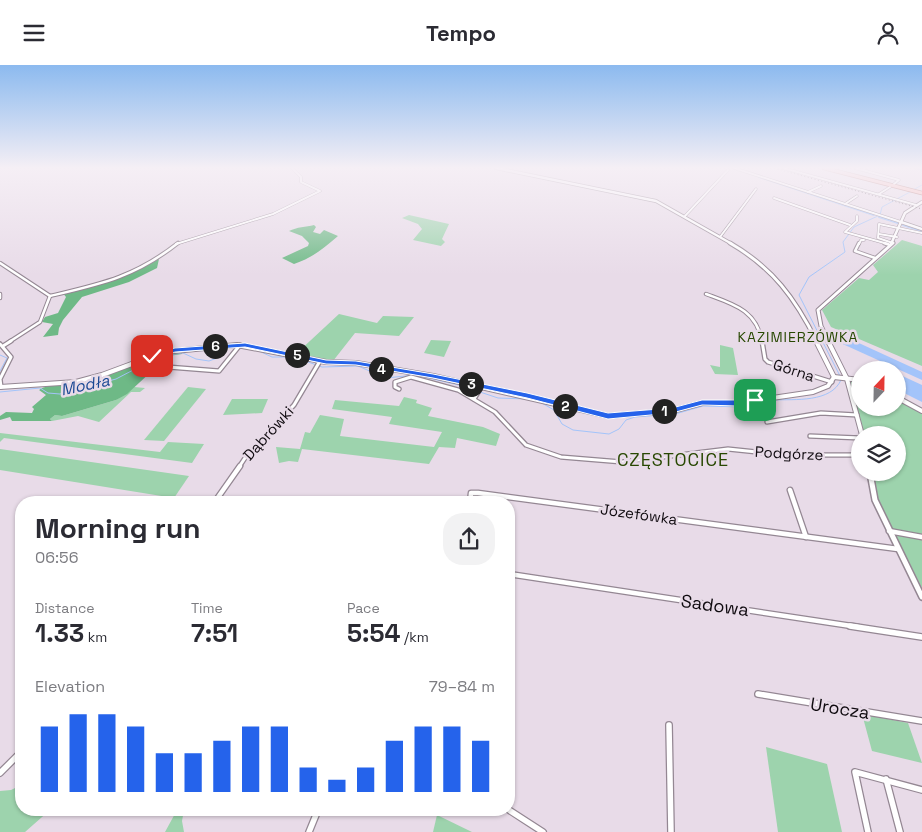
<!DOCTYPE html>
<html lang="en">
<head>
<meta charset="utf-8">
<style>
	body { margin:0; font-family:"Space Grotesk",sans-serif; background:#f2f2f3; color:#2b2b33; height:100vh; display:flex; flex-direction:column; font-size:19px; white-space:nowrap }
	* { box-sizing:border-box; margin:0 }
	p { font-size:16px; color:#7c7c81 }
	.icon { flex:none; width:28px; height:28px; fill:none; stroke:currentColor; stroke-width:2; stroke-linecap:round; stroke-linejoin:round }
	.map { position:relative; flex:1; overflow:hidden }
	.drawer { position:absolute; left:15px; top:431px; width:500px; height:320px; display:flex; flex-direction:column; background:#fff; border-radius:20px; box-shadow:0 1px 4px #0004 }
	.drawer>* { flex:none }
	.needle { width:32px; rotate:22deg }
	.buttons { position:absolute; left:851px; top:296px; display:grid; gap:10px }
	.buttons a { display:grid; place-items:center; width:55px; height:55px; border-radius:50%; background:#fff; box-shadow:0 1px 4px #0004; font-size:25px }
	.pin { position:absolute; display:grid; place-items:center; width:42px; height:42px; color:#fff; margin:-21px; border-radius:10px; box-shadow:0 2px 8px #0006 }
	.km { position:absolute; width:25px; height:25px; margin:-12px; border-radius:50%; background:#222; color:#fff; font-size:14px; line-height:25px; text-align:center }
	.round { display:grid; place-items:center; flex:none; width:52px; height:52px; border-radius:20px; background:#f2f2f3 }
	.headline { display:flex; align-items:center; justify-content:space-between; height:85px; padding:0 20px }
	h1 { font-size:28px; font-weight:600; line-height:38px }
	.stats { display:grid; grid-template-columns:repeat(3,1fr); gap:8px; height:85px; padding:5px 20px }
	.stats div { display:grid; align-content:center }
	.stats b { font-size:25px; font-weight:600 }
	.stats small { font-size:14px; font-weight:400 }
	.stats p { font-size:14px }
	.chart { height:140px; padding:10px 20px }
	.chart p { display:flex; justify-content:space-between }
	.chart svg { width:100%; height:90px; margin-top:5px; stroke:#2563eb; stroke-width:6 }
	header { display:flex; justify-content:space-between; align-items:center; height:65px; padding:0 20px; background:#fff; font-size:22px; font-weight:600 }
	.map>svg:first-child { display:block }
	.green { fill:#9dd3ad }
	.forest { fill:#6eb986 }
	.water { fill:#a3c4fa }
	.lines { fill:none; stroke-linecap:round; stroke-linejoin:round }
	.stream { stroke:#a3c4fa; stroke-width:1 }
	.canal { stroke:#a3c4fa; stroke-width:2 }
	.river { fill:#a3c4fa; fill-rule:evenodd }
	.minor-far4-casing { stroke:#948793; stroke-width:3 }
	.minor-far3-casing { stroke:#948793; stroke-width:4.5 }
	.minor-far2-casing { stroke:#948793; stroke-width:5.5 }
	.minor-far1-casing { stroke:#948793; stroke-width:7 }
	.minor-casing { stroke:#948793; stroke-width:8 }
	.tertiary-far3-casing { stroke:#948793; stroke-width:4 }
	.tertiary-far2-casing { stroke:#948793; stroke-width:5 }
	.tertiary-far1-casing { stroke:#948793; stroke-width:6 }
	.tertiary-casing { stroke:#948793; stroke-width:8 }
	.primary-casing { stroke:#a85e5c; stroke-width:4.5 }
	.minor-far4 { stroke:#fff; stroke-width:2 }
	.minor-far3 { stroke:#fff; stroke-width:2.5 }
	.minor-far2 { stroke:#fff; stroke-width:3 }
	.minor-far1 { stroke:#fff; stroke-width:4.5 }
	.minor { stroke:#fff; stroke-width:5.5 }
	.tertiary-far3 { stroke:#fff; stroke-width:2.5 }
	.tertiary-far2 { stroke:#fff; stroke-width:3 }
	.tertiary-far1 { stroke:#fff; stroke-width:4 }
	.tertiary { stroke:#fff; stroke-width:5 }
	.primary { stroke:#fdbab6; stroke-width:3 }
	.rail { stroke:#6d646d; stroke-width:1; stroke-dasharray:1 2.5; stroke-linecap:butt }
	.route { fill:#2563eb; stroke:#fff }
	.labels { text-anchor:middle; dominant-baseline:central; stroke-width:5; stroke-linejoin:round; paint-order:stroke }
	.far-neighbourhood-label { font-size:14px; letter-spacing:1px; fill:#284802; stroke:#e8dbe8 }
	.street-label { font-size:15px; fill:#0f0a0f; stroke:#e8dbe8 }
	.water-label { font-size:16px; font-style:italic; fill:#184793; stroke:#e8dbe8 }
	.quarter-label { font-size:18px; letter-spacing:1px; fill:#284802; stroke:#e8dbe8 }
	.near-street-label { font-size:18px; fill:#0f0a0f; stroke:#e8dbe8 }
</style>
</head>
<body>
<header><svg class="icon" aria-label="menu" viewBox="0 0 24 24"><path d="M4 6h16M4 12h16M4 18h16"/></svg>Tempo<svg class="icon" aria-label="person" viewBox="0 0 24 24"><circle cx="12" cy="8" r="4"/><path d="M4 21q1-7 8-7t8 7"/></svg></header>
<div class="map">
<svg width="922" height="767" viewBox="0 0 922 767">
	<rect width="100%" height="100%" fill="#e8dbe8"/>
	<!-- green -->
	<g class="green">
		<path d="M409,150l40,9 -7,15 3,3 -4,4 -28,-6 9,-11 -4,-5 -16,-6z"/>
		<path d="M902,175l20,6v120l-91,-39 -9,-17 37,-32 10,2 9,-8 -5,-7z"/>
		<path d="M339,249l38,9 6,-7 31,1 -15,19 -44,-3 -22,28 -36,-8z"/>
		<path d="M431,275l20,1 -7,16 -20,-4z"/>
		<path d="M720,280l13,3 5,27 -23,-1 -5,-9 10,2z"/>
		<path d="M847,314l13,1v27h38v-9l24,13v126l-33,-6 -14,-31 -5,-27h28v-38h-36z"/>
		<path d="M134,322l11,1 -5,4h-9l-32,30 -21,-6 -26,5 -2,-2 5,-4 7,1 54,-16z"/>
		<path d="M188,322l18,2 -42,52 -20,-1z"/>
		<path d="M404,332l13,3 -1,3 16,5 -4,8 55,11 17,7 -4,12 -39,-8 -2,10 -16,-1 -10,17 -127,-15 -4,13 -9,-1 -10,2 -3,-16 24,2 5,-17 5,1 10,-18 24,4 -4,17 94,11 8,-15 -53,-8 3,-7 -60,-8 3,-9 64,6z"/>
		<path d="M232,334h36l-6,14 -39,2z"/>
		<path d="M0,368l160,19 8,-10 36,2 -12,19 -188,-25 -4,4z"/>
		<path d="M0,384l189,27 -15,22 -174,-28z"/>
		<path d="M894,468l28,6v49z"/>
		<path d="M862,649l46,9 14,40 -50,-12z"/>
		<path d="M766,682l61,17 15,68h-64z"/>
		<path d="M21,720v25h29l-25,22h-25v-41l11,-1z"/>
		<path d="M177,745h7l-2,11 2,11h-19z"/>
		<path d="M437,750l35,17h-39z"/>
	</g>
	<!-- forest -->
	<g class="forest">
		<path d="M314,160l2,2 -3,5 7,2 4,-4 14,6c-15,13 -26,22 -44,28l-12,-6 26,-12 1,-3 -7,-7 -13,-5c8,-4 17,-4 25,-6z"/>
		<path d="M159,194l-2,9 -28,14 -47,15 -19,23 -4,8 -1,7 -15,2 10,-13 -11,-2 3,-5 13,-4 8,-16 -4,-5 53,-12z"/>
		<path d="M182,286v3l-21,3 -15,12 6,2 -25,23 -11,6 -54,16 -7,-1 -5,4 2,2h-40l-2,-4 -10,3v-4l6,-4 26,1 2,-4 -2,-2 14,-12 -7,-5c10,-7 22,-4 34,-7 37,-9 71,-26 109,-32z"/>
	</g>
	<!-- water -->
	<g class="water">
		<path d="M837,268l85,39v8l-86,-39 -3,-7z"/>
		<path d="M898,309l24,11v17l-24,-12z"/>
	</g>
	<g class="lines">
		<!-- stream -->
		<g class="stream">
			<path d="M913,125l9,-5"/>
			<path d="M230,282l26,3"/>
			<path d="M259,286l13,6h17"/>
			<path d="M0,290l7,3 -7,13"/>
			<path d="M300,294l22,8 36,-1 28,12 29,-3 44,10 39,13 29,1"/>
			<path d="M840,311l-41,-81 10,-18 36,-25 -2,-10 11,-15 26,-12 2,-8 28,-15"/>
			<path d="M0,327l40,-4 8,5 12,1 56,-15 44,-23 23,-3 13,6 13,2 8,-3 9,-10"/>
			<path d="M774,335c21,-1 57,3 67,-20"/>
			<path d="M540,337l14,8 8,14 11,6 36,4 10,-5 7,-9 9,-3 40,-3 28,-8 43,1 16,-6"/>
		</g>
		<!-- canal -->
		<g class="canal">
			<path d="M759,112l115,38"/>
			<path d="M879,152l19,6"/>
			<path d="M903,160l19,6"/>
		</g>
		<!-- river -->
		<path class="river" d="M914,103l8,1v2l-7,-2z"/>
		<!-- minor-far4 casing -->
		<g class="minor-far4-casing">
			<g id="minor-far4">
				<path d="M734,103l167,54"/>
				<path d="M783,103l133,37"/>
				<path d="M855,103l44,12 -5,4"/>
				<path d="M808,127l13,-6"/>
				<path d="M879,129l11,-7"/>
				<path d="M774,133l76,27"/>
				<path d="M845,139l12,-8"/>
				<path d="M685,151l43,-46"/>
				<path d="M857,151v5l-12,11 43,12"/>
				<path d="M879,169l18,3"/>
				<path d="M720,172l36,-48"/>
				<path d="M893,178l-15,-5 1,-14 43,9"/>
				<path d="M176,179l97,-30 47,-23 -19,-9v-5l-9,-9"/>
				<path d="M859,179l2,-4h3"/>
			</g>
		</g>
		<!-- minor-far3 casing -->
		<g class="minor-far3-casing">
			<g id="minor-far3">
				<path d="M859,178l-4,8 20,7"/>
				<path d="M884,178l6,2"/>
				<path d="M0,198l50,33"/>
				<path d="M0,229v4"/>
				<path d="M706,229c27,10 51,16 56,48"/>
				<path d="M9,277l31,-20 10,-26c51,-12 85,-19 128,-53"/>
			</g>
		</g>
		<!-- minor-far2 casing -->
		<g class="minor-far2-casing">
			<g id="minor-far2">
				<path d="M762,276l3,18 3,3 64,20"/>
				<path d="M0,279l11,13 -11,22 1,8"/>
				<path d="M3,281l8,-5"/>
				<path d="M168,302l51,4 21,-26"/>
				<path d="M399,324l-4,-2v-5l16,-5 47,13 37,22 31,33 35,12 61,5 106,-13 56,6h76"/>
				<path d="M474,334l8,-13"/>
				<path d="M767,357l54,-9 36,2"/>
				<path d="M810,371l50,2"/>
				<path d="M239,402l8,-12 47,-50 26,-44"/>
			</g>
		</g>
		<!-- minor-far1 casing -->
		<g class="minor-far1-casing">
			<g id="minor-far1">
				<path d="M790,425l16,47"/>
				<path d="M214,438l26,-37"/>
				<path d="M470,438l1,-10h7l420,56"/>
				<path d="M889,466l33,6"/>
				<path d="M509,509l349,53"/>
			</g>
		</g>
		<!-- minor casing -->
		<g class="minor-casing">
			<g id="minor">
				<path d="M850,561l72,11"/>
				<path d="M758,629l164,27"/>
				<path d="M669,660l2,107"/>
				<path d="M0,708l21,-21"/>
				<path d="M886,714l14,53"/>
				<path d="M509,745l34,22"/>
				<path d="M309,767l9,-22"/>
				<path d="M868,767l-13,-60 67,18"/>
			</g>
		</g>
		<!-- tertiary-far3 casing -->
		<g class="tertiary-far3-casing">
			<g id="tertiary-far3">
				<path d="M496,103l160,33 76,43"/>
				<path d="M901,157l21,7"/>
				<path d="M891,179l14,-31 17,-11"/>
			</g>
		</g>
		<!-- tertiary-far2 casing -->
		<g class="tertiary-far2-casing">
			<g id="tertiary-far2">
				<path d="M730,178c43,25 65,55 87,99"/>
				<path d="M829,277l-8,-16 -3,-16 75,-67"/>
			</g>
		</g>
		<!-- tertiary-far1 casing -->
		<g class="tertiary-far1-casing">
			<g id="tertiary-far1">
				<path d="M816,276l18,36"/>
				<path d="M828,276l19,38 15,56"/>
				<path d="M834,312l26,3"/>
				<path d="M0,322l76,-5 26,-7 62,-23 73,-7 89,17 30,1 77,13 175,40 64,-5 30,-8h37l74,-11 15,-6 6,-9"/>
				<path d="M898,333l24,13"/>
			</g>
		</g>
		<!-- tertiary casing -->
		<g class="tertiary-casing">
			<path id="tertiary" d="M870,408l5,27 47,97"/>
		</g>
		<!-- primary casing -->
		<g class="primary-casing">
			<path id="primary" d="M824,103l98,25"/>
		</g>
		<!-- minor-far4 -->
		<use href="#minor-far4" class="minor-far4"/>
		<!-- minor-far3 -->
		<use href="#minor-far3" class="minor-far3"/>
		<!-- minor-far2 -->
		<use href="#minor-far2" class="minor-far2"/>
		<!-- minor-far1 -->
		<use href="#minor-far1" class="minor-far1"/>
		<!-- minor -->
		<use href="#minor" class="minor"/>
		<!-- tertiary-far3 -->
		<use href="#tertiary-far3" class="tertiary-far3"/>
		<!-- tertiary-far2 -->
		<use href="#tertiary-far2" class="tertiary-far2"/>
		<!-- tertiary-far1 -->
		<use href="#tertiary-far1" class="tertiary-far1"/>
		<!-- tertiary -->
		<use href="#tertiary" class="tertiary"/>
		<!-- primary -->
		<use href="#primary" class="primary"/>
		<!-- rail -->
		<path class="rail" d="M774,103l148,41"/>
	</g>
	<!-- sky -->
	<linearGradient id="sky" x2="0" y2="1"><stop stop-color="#8cbaef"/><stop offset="0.49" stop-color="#f5eff5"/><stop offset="1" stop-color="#f5eff5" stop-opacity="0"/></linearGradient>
	<rect width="922" height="210" fill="url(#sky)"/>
	<!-- route -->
	<path class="route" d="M245,278l81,17 30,1 77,13 94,19 81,20 64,-5 30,-8h37l16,-3 4,3 -20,6 -37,-1 -30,8 -64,6 -81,-21 -94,-20 -77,-13 -30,-1 -81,-17 -70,5 -23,6 -4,-2 27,-8z"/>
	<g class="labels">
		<!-- far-neighbourhood labels -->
		<g class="far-neighbourhood-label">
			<text x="798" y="272">KAZIMIERZÓWKA</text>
		</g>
		<!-- street labels -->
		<g class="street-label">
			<text transform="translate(794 305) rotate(18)">Górna</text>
			<text transform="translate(268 368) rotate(-48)">Dąbrówki</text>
			<text transform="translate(789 388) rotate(3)">Podgórze</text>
			<text transform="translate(639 449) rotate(8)">Józefówka</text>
		</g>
		<!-- water labels -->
		<g class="water-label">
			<text transform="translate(85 320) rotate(-12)">Modła</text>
		</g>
		<!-- quarter labels -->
		<g class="quarter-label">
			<text x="673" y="394">CZĘSTOCICE</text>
		</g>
		<!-- near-street labels -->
		<g class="near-street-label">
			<text transform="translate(715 540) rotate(8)">Sadowa</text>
			<text transform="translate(840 643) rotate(9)">Urocza</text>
		</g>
	</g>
</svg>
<div class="buttons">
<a><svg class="needle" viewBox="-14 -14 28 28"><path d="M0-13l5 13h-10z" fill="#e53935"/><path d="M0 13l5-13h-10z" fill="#7c7c81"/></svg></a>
<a><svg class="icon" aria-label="layers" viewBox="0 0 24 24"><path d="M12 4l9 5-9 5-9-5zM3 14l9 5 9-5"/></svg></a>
</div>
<div class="pin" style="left:755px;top:335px;background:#1e9e55"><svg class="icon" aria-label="arrive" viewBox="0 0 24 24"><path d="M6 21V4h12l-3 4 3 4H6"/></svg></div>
<div class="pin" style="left:152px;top:291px;background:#d93025"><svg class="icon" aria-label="check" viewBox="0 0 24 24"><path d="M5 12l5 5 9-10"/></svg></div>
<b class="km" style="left:664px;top:346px">1</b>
<b class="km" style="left:565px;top:341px">2</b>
<b class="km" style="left:471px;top:319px">3</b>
<b class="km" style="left:381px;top:304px">4</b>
<b class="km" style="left:297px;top:290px">5</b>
<b class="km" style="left:215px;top:281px">6</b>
<section class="drawer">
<div class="headline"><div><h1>Morning run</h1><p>06:56</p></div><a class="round"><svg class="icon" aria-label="share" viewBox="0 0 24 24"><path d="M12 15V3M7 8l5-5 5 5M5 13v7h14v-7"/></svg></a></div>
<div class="stats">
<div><p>Distance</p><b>1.33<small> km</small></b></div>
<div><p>Time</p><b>7:51</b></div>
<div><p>Pace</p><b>5:54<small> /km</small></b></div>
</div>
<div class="chart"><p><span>Elevation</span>79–84 m</p>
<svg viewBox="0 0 160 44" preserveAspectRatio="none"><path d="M5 44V12M15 44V6M25 44V6M35 44V12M45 44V25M55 44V25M65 44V19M75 44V12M85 44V12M95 44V32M105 44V38M115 44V32M125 44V19M135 44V12M145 44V12M155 44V19"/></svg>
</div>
</section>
</div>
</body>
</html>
